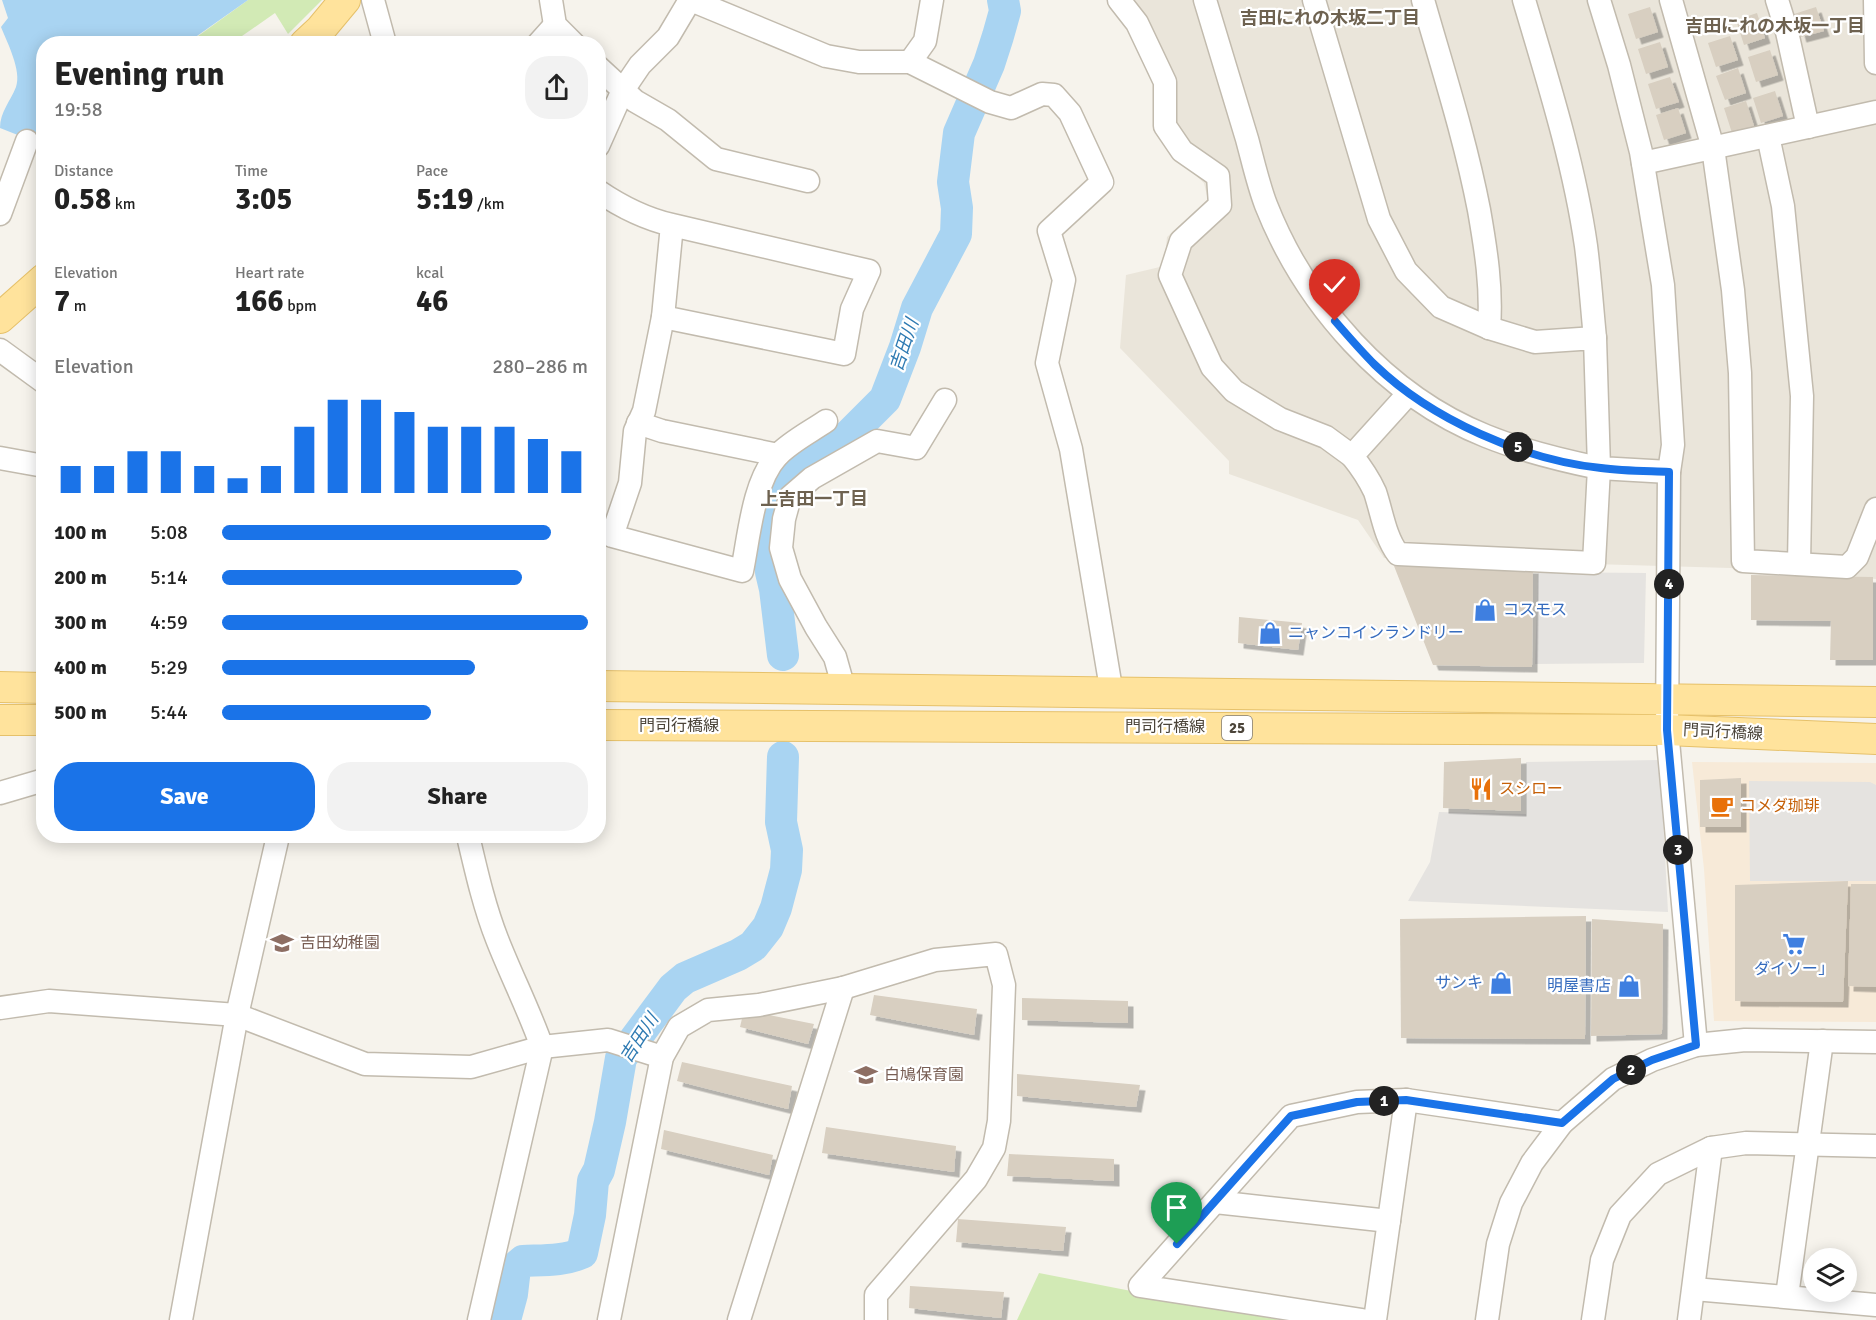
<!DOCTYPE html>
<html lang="en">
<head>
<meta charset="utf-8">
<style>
	body { margin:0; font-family:Signika,"Noto Sans JP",sans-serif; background:#f2f2f2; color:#222; height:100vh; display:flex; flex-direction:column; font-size:22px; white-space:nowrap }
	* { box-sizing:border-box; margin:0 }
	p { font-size:20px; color:#767676 }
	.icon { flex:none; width:33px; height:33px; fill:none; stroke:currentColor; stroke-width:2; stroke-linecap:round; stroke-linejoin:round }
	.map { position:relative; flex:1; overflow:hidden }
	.side { position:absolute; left:36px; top:36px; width:570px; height:807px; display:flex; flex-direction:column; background:#fff; border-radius:24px; box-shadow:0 3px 15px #0003 }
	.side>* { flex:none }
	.buttons { position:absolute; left:1803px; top:1248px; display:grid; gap:12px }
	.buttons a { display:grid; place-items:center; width:54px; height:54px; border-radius:50%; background:#fff; box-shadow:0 3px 15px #0003; font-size:30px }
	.pin { position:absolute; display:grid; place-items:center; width:51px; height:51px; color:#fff; margin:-62px -26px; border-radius:50% 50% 50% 0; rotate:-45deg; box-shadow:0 0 6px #0007 }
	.pin .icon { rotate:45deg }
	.km { position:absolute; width:30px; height:30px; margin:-15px; border-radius:50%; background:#222; color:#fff; font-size:16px; line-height:30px; text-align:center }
	.round { display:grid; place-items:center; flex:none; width:63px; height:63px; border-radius:24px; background:#f2f2f2 }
	.headline { display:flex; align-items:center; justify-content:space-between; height:102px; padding:0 18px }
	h1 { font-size:33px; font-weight:700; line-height:45px }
	.stats { display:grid; grid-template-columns:repeat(3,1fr); gap:9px; height:102px; padding:6px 18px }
	.stats div { display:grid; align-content:center }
	.stats b { font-size:30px; font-weight:700 }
	.stats small { font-size:16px; font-weight:400 }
	.stats p { font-size:16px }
	.chart { height:168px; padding:12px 18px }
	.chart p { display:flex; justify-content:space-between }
	.chart svg { width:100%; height:108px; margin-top:6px; stroke:#1a73e8; stroke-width:6 }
	.action { display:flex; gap:12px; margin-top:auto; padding:12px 18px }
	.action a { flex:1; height:69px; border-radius:24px; background:#1a73e8; color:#fff; font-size:24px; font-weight:700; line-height:69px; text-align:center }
	.action a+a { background:#f2f2f2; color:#222 }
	ul { padding:0 18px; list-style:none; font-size:20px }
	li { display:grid; grid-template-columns:96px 72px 1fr; align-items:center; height:45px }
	li i { height:15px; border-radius:8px; background:#1a73e8 }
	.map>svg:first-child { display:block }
	.residential { fill:#eae5da }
	.commercial { fill:#f7ead8 }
	.green { fill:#d2eab5 }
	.parking { fill:#e5e3e0 }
	.water { fill:#a9d4f2 }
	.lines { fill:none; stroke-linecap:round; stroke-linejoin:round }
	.river { stroke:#a9d4f2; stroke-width:32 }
	.building { fill:#d8cfc1; filter:url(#shadow) }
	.minor-casing { stroke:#c2bbae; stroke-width:25 }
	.major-casing { stroke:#e6c16a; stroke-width:32 }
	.minor { stroke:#fff; stroke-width:22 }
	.major { stroke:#ffe39c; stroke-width:30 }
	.route-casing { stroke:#fff; stroke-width:12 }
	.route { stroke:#1a73e8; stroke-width:8 }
	.labels { text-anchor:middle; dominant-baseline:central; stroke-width:4.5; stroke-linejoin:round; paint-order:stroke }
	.shield { fill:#fff; stroke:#817c74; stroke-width:1.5 }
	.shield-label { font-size:15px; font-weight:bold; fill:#4b4439 }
	.shop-label { font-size:16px; fill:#366cbe; stroke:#fff; text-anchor:start }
	.street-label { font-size:16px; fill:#4b4439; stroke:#fff }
	.food-label { font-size:16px; fill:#c56008; stroke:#fff; text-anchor:start }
	.education-label { font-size:16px; fill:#785e54; stroke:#fff; text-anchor:start }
	.neighbourhood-label { font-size:18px; font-weight:bold; fill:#6e6250; stroke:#fff }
	.water-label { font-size:18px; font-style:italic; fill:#2e7ab2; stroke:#fff }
</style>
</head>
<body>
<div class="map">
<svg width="1876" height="1320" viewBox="0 0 1876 1320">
	<defs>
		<filter id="shadow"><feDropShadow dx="5.5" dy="5.5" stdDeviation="0" flood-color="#0004"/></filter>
	</defs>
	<rect width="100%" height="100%" fill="#f6f3ec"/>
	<!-- residential -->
	<path class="residential" d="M1114,0h762v579l-146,-11 -346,-10 -26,-38 -129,-46v-13l-109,-113 6,-73 38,-9 3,-29 41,-37 -4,-17 -30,-27 -17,-20 1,-57z"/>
	<!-- commercial -->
	<path class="commercial" d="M1692,762l184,1v259l-162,-1 -10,-152z"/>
	<!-- green -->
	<g class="green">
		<path d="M248,0h74l-34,34 -13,-21 -43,30 -45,1z"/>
		<path d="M1039,1273l241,47h-263z"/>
	</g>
	<!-- parking -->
	<g class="parking">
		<path d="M1538,572l108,1 -2,90 -109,1z"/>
		<path d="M1660,760l8,152 -260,-11 22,-39 9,-50 87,2v-52z"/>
		<path d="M1749,781l121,1 6,3v96h-126z"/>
	</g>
	<!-- water -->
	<path class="water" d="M2,0h246l-61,43 -143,1 -1,101 -43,-17c0,-16 10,-26 16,-41 6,-16 -9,-45 -15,-60l7,-9z"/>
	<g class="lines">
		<!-- river -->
		<g class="river">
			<path d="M783,655l-8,-66 -4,-17 -1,-44 2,-22 6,-16 7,-12 16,-15 16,-10 27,-13 41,-41 20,-52 12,-39 39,-74 1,-26 -4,-26 6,-49 30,-69 9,-28 7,-25 -2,-11"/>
			<path d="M505,1320l7,-26 3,-26 8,-7c20,-1 41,0 59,-8l8,-38 3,-34 6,-11 11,-48 11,-64 52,-70 12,-10 53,-23 15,-9 15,-19 8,-19 10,-38 1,-20 -6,-28 2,-65"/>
		</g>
	</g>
	<!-- building -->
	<g class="building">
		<path d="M1650,7l8,25 -22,7 -8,-25z"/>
		<path d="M1816,7l8,24 -23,6 -7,-23z"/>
		<path d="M1757,13l8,25 -21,7 -8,-25z"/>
		<path d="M1730,36l8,24 -22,7 -8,-24z"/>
		<path d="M1660,42l8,25 -22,7 -8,-25z"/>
		<path d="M1770,50l8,25 -22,7 -8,-25z"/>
		<path d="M1738,68l8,25 -21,7 -9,-24z"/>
		<path d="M1670,77l9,25 -23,7 -8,-25z"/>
		<path d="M1775,91l8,25 -22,7 -8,-25z"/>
		<path d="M1746,101l8,25 -22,7 -8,-25z"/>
		<path d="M1678,108l8,25 -22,7 -8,-25z"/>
		<path d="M1394,566l139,2 -1,99 -99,-2z"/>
		<path d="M1751,575l122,2v83h-43l1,-39 -80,-1z"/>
		<path d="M1239,617l63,6 -4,27 -60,-7z"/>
		<path d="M1521,758v53l-78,-3 1,-46z"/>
		<path d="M1741,778v49h-41v-47z"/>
		<path d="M1848,881l-5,121 -108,-1v-116z"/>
		<path d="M1851,884h25v103l-28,-1z"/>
		<path d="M1586,916l-1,123 -184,-1 -1,-119z"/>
		<path d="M1592,919l71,5 -1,110 -71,2z"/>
		<path d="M874,995l103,14 -3,26 -104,-20z"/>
		<path d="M1022,998l106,3v22l-106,-3z"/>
		<path d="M744,1010l70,14 -6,20 -68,-17z"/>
		<path d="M682,1062l110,24 -4,23 -111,-28z"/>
		<path d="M1017,1074l123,11 -4,22 -119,-11z"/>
		<path d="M826,1127l130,19 -2,26 -132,-19z"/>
		<path d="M664,1130l109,25 -4,20 -108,-26z"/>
		<path d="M1009,1154l105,5v22l-107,-5z"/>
		<path d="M958,1219l108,8 -3,24 -107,-9z"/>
		<path d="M910,1286l94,6 -3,26 -92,-10z"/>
	</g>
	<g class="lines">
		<!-- minor casing -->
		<g class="minor-casing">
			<g id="minor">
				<path d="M373,0l12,44"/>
				<path d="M551,0l4,25 19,19"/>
				<path d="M691,0l135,56 33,6h51l80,40 21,6 31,-14 12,1 16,18 32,69 -53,49 15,49 -17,83 24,86 41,245"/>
				<path d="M1119,0l18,23 28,59v44l17,25 36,25 2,29 -39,36 -11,34 42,92 22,24 46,28 46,18 26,19"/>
				<path d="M1205,0c14,46 28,93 42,139 6,22 11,45 19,66 39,99 120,191 220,231 37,15 74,24 113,32l-5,95 -196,-9c-13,-17 -16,-41 -23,-62 -6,-13 -14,-25 -23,-36l57,-63"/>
				<path d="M1314,0l65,219 27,52 35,36 48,21 46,14 60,-4 4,130 70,4"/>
				<path d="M1423,0c20,70 42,138 56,210 7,40 13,78 10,118"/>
				<path d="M1524,0c24,81 50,163 62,246 4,31 6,62 9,92"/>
				<path d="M1599,0l20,65 22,87 22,133 10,160 -4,27 -2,258 29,315"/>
				<path d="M1671,0l42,148 20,142 7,83 3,188 104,6 10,-10 19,-48"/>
				<path d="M1777,0l10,32 21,95"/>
				<path d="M1875,0l1,63"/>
				<path d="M538,44l17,-19"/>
				<path d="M910,62l15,-21 7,-41"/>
				<path d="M598,67l37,34 33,19 48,39 92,22"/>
				<path d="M1768,136l15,70 19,190 -3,168"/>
				<path d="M598,146l25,-56 17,-25 28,-28 22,-37"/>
				<path d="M1643,163l233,-51"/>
				<path d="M598,191c22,15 48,28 74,34l197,46 -17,38 -8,45 -181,-37 9,-92"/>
				<path d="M0,214l27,-73"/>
				<path d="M663,317l-19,94 -9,20 -5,52 -18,53 130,35c7,-34 11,-89 35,-115 13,-14 33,-24 49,-35"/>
				<path d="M0,350l44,32"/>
				<path d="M638,423l24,8 116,24"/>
				<path d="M0,458l44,8"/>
				<path d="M844,689l-9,-32 -19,-30 -26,-48 -9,-31 3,-29 6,-22 22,-19 65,-37 39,7 29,-48"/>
				<path d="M0,793l44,-13"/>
				<path d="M468,836c8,34 16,70 29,103 14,36 32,71 45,108l-63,273"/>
				<path d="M0,1008l49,-7 188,14 128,49 106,3 71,-20 66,-7 54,17"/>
				<path d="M1215,1202l174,19"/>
				<path d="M1694,1289l182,16"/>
				<path d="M1787,1296l35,-255"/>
				<path d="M181,1320l56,-305 41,-179"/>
				<path d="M609,1320l53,-263 17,-30 29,-17 51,-5 84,-17 92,-28 61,-6 8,31 -5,136 -5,27 -18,31 -100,116v25"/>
				<path d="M739,1320l104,-332"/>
				<path d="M1362,1320l-222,-34 151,-170 66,-14 49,-2 156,23"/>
				<path d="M1375,1320l31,-220"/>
				<path d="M1487,1320l11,-76 13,-41 21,-40 30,-40 51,-44 39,-19 44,-15 49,-5 131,2"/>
				<path d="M1593,1320l9,-60 18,-45 38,-41 53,-26 35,-5 130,3"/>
				<path d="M1689,1320l22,-172"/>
			</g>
		</g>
		<!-- major casing -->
		<g class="major-casing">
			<g id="major">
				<path d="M305,44l15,-14 25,-30"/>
				<path d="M0,318l44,-39"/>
				<path d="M598,686l1278,16"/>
				<path d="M0,687l44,1"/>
				<path d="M0,720h44"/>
				<path d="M598,725l1069,5 209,9"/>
			</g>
		</g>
		<!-- minor -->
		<use href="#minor" class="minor"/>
		<!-- major -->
		<use href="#major" class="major"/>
	</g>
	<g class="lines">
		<!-- route casing -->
		<g class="route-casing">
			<path id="route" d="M1177,1244l114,-128 66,-14 49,-2 156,23 51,-44 39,-19 44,-15 -29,-315 2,-258c-22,-1 -46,-1 -68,-4 -78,-8 -170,-49 -226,-103 -14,-14 -27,-29 -40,-44"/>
		</g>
		<!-- route -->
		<use href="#route" class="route"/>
	</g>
	<!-- icons -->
	<defs>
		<g id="shop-bare" transform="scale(1.8)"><path d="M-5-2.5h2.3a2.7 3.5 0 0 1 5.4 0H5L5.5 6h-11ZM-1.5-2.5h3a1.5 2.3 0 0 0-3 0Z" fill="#3f7fe0" stroke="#fff" stroke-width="2.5" paint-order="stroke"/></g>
		<g id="restaurant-bare" transform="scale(1.8)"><path d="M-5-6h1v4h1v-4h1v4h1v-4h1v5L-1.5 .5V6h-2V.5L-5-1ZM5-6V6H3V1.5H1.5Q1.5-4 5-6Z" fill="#e8710a" stroke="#fff" stroke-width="2.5" paint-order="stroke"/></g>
		<g id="cafe-bare" transform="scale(1.8)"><path d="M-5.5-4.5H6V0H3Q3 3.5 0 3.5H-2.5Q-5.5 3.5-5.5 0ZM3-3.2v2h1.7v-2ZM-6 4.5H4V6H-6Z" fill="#e8710a" stroke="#fff" stroke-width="2.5" paint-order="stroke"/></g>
		<g id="school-bare" transform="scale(1.8)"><path d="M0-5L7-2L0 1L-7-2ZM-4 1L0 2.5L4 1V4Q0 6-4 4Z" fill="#8d6e63" stroke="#fff" stroke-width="2.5" paint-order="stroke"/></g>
		<g id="supermarket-bare" transform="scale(1.8)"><path d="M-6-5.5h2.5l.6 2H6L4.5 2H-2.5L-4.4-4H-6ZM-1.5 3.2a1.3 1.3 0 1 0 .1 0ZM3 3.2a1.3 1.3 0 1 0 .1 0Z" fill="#3f7fe0" stroke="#fff" stroke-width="2.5" paint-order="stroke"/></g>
	</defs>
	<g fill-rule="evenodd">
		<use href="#shop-bare" x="1485" y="610"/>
		<use href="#shop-bare" x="1270" y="633"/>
		<use href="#restaurant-bare" x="1481" y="789"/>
		<use href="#cafe-bare" x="1722" y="806"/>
		<use href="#school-bare" x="282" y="943"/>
		<use href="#supermarket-bare" x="1794" y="944"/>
		<use href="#shop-bare" x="1501" y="983"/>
		<use href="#shop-bare" x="1629" y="986"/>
		<use href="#school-bare" x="866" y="1075"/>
	</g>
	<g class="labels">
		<!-- shield labels -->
		<rect class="shield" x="1222" y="716" width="30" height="24" rx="4.5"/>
		<g class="shield-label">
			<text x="1237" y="728">25</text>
		</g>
		<!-- shop labels -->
		<g class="shop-label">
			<text x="1503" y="610">コスモス</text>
			<text x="1288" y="633">ニャンコインランドリー</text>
			<text x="1794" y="969" text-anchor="middle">ダイソー」</text>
			<text x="1483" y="983" text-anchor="end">サンキ</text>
			<text x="1611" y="986" text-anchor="end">明屋書店</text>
		</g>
		<!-- street labels -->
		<g class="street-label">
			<text x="679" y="726">門司行橋線</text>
			<text x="1165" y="727">門司行橋線</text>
			<text transform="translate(1723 732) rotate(3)">門司行橋線</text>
		</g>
		<!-- food labels -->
		<g class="food-label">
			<text x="1499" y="789">スシロー</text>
			<text x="1740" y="806">コメダ珈琲</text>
		</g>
		<!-- education labels -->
		<g class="education-label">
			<text x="300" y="943">吉田幼稚園</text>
			<text x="884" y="1075">白鳩保育園</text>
		</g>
		<!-- neighbourhood labels -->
		<g class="neighbourhood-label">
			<text x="1330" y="18">吉田にれの木坂二丁目</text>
			<text x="1775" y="26">吉田にれの木坂一丁目</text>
			<text x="814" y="499">上吉田一丁目</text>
		</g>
		<!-- water labels -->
		<g class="water-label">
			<text transform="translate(904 345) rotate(-71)">吉田川</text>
			<text transform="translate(639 1038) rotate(-57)">吉田川</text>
		</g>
	</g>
</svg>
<div class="buttons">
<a><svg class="icon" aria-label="layers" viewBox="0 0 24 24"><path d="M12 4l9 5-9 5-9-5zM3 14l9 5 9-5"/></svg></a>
</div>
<div class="pin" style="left:1177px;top:1244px;background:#1e9e55"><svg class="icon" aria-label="arrive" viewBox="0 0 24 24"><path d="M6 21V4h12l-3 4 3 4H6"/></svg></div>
<div class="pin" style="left:1335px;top:321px;background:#d93025"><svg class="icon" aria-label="check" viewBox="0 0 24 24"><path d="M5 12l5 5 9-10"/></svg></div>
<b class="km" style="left:1384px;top:1101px">1</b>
<b class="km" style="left:1631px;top:1070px">2</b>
<b class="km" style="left:1678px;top:850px">3</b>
<b class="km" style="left:1669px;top:584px">4</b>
<b class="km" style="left:1518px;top:447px">5</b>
<section class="side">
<div class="headline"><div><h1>Evening run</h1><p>19:58</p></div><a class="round"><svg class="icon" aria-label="share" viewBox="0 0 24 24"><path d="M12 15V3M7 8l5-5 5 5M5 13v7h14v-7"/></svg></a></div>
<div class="stats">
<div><p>Distance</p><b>0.58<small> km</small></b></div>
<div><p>Time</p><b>3:05</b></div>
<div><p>Pace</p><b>5:19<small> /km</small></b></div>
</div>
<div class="stats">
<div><p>Elevation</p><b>7<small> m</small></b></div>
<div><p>Heart rate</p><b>166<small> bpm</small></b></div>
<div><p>kcal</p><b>46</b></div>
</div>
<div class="chart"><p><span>Elevation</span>280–286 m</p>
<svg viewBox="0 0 160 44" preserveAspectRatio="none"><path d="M5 44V33M15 44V33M25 44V27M35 44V27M45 44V33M55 44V38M65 44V33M75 44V17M85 44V6M95 44V6M105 44V11M115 44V17M125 44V17M135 44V17M145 44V22M155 44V27"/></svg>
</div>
<ul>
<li><b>100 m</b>5:08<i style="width:90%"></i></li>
<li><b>200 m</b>5:14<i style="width:82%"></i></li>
<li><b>300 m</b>4:59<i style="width:100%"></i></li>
<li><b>400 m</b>5:29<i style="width:69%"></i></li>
<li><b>500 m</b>5:44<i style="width:57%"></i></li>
</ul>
<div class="action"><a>Save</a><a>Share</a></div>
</section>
</div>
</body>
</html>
